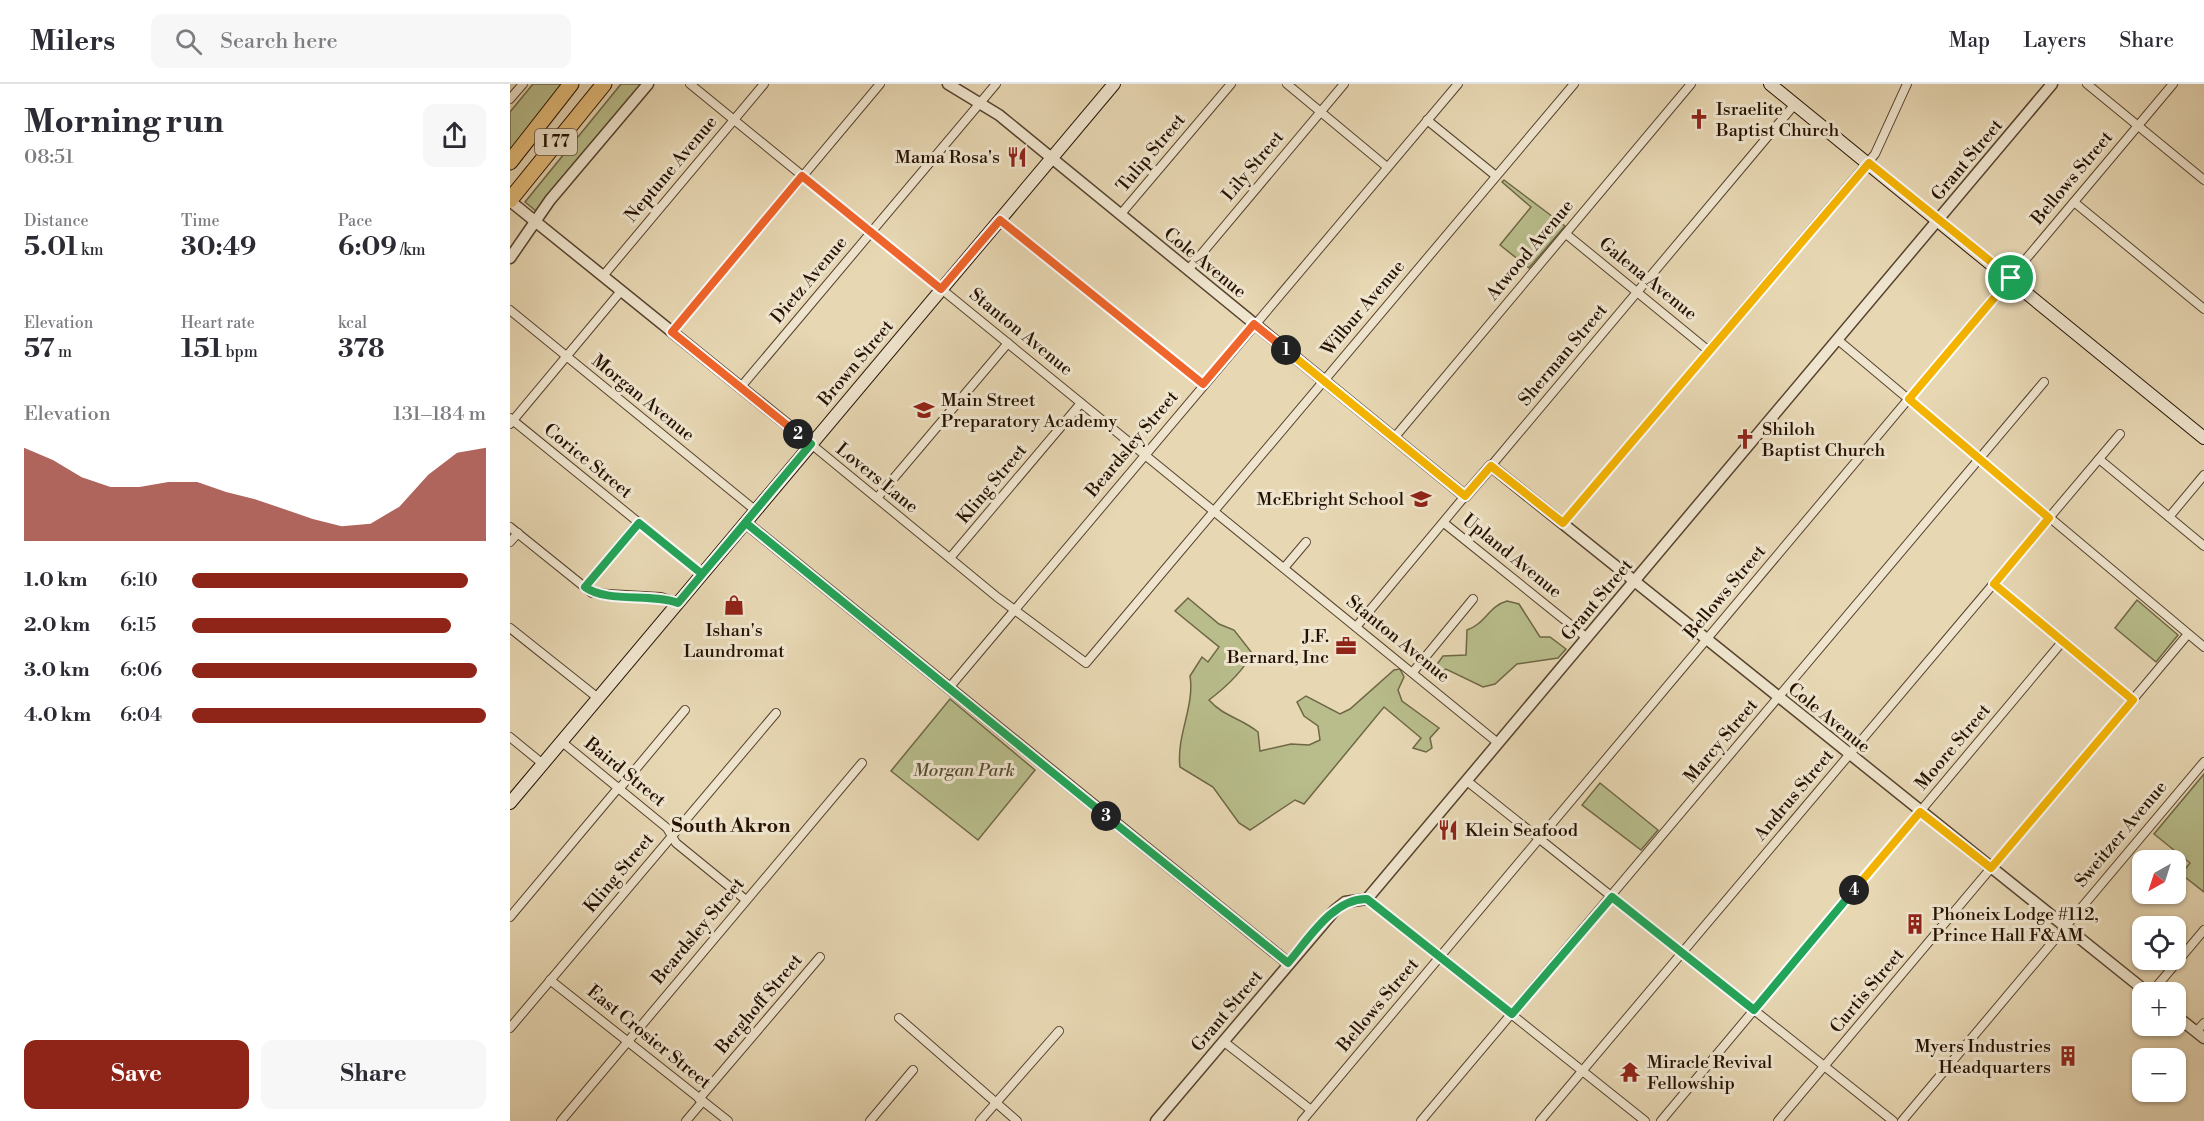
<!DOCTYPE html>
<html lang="en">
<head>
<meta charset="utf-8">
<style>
	body { margin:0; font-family:"Libre Bodoni",serif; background:#f7f7f7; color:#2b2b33; height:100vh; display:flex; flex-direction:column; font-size:22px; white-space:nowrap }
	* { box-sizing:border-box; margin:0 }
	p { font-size:20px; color:#7c7c81 }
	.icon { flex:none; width:33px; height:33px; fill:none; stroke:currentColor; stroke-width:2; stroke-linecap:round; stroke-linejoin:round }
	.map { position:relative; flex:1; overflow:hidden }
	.details { display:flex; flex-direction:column; background:#fff; width:510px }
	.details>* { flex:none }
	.needle { width:39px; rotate:219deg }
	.buttons { position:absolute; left:1622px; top:766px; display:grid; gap:12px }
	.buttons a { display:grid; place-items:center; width:54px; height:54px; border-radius:12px; background:#fff; box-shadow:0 2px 4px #0004; font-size:30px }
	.pin { position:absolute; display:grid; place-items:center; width:51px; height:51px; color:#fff; margin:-26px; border:3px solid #fff; border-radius:50%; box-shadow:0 2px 6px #0007 }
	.km { position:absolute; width:30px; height:30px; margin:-15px; border-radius:50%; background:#222; color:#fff; font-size:16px; line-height:30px; text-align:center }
	.round { display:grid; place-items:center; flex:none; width:63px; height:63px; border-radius:12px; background:#f7f7f7 }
	.headline { display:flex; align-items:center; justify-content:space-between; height:102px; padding:0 24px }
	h1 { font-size:33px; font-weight:800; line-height:45px }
	.stats { display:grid; grid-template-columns:repeat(3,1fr); gap:9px; height:102px; padding:6px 24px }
	.stats div { display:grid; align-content:center }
	.stats b { font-size:26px; font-weight:800 }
	.stats small { font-size:16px; font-weight:400 }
	.stats p { font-size:16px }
	.chart { height:168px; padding:12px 24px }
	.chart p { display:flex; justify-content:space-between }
	.chart svg { width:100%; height:108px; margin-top:6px; fill:#8f2418; opacity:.7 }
	.action { display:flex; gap:12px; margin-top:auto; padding:12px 24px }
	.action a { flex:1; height:69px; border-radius:12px; background:#8f2418; color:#fff; font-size:24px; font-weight:800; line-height:69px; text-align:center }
	.action a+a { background:#f7f7f7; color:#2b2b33 }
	ul { padding:0 24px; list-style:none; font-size:20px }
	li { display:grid; grid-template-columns:96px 72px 1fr; align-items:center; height:45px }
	li i { height:15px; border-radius:8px; background:#8f2418 }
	header { display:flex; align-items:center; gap:36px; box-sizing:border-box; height:84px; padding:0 30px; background:#fff; border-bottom:2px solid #e1e1e2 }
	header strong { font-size:28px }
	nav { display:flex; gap:33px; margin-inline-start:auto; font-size:21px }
	.search { width:420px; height:54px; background:#f7f7f7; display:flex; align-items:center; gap:15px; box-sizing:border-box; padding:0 21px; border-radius:12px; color:#7c7c81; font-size:22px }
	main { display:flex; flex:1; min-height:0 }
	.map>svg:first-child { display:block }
	.green { fill:#b8bd8b; stroke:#6e6746; stroke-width:1.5 }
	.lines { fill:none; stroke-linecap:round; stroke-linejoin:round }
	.minor-casing { stroke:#56422e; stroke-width:10 }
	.tertiary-casing { stroke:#56422e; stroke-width:13 }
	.secondary-casing { stroke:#251102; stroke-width:14 }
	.motorway-casing { stroke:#251102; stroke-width:17 }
	.minor { stroke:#efe5ce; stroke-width:8 }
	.tertiary { stroke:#efe5ce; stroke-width:10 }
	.secondary { stroke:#efe5ce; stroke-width:12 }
	.motorway { stroke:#e4bc7a; stroke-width:15 }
	.split-1-casing { stroke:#fff; stroke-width:12 }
	.split-2-casing { stroke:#fff; stroke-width:12 }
	.split-3-casing { stroke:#fff; stroke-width:12 }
	.split-4-casing { stroke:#fff; stroke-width:12 }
	.split-5-casing { stroke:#fff; stroke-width:12 }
	.split-1 { stroke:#f5b400; stroke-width:8 }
	.split-2 { stroke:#f0652b; stroke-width:8 }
	.split-3 { stroke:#22a559; stroke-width:8 }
	.split-4 { stroke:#22a559; stroke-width:8 }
	.split-5 { stroke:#f5b400; stroke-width:8 }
	.labels { text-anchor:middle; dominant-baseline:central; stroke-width:6; stroke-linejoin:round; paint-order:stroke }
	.shield { fill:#efe5ce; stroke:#62513f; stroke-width:1.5 }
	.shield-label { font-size:16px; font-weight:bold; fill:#251102 }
	.poi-label { font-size:18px; fill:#251102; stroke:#efe5ce; text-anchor:start }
	.street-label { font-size:18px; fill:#251102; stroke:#efe5ce }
	.park-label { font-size:18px; font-style:italic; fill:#584d32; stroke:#efe5ce }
	.neighbourhood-label { font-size:20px; font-weight:bold; fill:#251102; stroke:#efe5ce }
</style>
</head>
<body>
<header>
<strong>Milers</strong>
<div class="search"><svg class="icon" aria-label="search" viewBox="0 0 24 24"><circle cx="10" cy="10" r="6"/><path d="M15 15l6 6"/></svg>Search here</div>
<nav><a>Map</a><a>Layers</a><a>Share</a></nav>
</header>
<main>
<section class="details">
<div class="headline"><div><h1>Morning run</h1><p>08:51</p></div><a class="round"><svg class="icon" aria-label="share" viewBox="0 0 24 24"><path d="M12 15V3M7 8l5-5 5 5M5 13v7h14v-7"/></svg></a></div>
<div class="stats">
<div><p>Distance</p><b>5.01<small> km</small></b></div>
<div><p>Time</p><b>30:49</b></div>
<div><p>Pace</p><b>6:09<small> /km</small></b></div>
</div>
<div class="stats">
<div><p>Elevation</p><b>57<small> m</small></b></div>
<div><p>Heart rate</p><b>151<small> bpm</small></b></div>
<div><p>kcal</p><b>378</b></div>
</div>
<div class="chart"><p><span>Elevation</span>131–184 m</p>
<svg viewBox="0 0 160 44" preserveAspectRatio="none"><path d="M0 44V6L10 11L20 18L30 22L40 22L50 20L60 20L70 24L80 27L90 31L100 35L110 38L120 37L130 30L140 17L150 8L160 6V44z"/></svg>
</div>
<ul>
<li><b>1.0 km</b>6:10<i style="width:94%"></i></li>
<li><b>2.0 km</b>6:15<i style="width:88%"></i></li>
<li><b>3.0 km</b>6:06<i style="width:97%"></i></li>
<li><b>4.0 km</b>6:04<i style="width:100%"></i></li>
</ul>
<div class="action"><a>Save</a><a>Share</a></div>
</section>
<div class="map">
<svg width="1694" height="1037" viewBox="0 0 1694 1037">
	<rect width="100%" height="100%" fill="#e7d7b3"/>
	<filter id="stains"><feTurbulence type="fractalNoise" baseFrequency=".00333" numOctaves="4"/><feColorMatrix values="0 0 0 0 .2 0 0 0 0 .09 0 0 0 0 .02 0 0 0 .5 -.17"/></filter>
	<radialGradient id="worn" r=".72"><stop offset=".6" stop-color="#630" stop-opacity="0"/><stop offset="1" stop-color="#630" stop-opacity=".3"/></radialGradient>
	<!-- green -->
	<g class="green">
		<path d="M23,0h32l-55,68v-40z"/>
		<path d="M111,0h22l-107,127 -11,-9z"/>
		<path d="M994,96l61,46 -36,42 -29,-23 31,-38 -29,-25z"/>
		<path d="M678,514l31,26 15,6 18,23c-9,19 -26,34 -43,47 15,17 32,18 49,32l2,19 31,-7 18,1 11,-5 -2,-14 -14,-10 -7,-14 9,-6 34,18 10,-5 44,-39 6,-1 4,8 -6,13 4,11 37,27 -9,10 2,10 -6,4 -13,-4 8,-10 -37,-31 -80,97 -9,-4 -45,30 -11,-7 -26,-36 -33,-20c-4,-31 15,-61 10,-91l12,-19 6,5 11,-15 -44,-36z"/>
		<path d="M1627,516l41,35 -22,27 -41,-34z"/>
		<path d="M997,517l12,3 21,33h10l16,12 -8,9 -41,6 -22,20 -12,3 -37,-18 -10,7 -6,-2 13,-18 23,-1 1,-25c18,-6 22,-24 40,-29z"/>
		<path d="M440,615l85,71 -57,70 -87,-69z"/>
		<path d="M1694,690v118l-23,-18 9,-11 -36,-29z"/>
		<path d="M1090,699l58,47 -17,20 -59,-45z"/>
	</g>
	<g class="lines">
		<!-- minor casing -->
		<g class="minor-casing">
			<g id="minor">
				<path d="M180,0l808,659"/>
				<path d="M777,0l100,83"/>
				<path d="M1577,0l117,96"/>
				<path d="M0,15l13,-15"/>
				<path d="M917,36l69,56"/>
				<path d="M1564,118l130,107"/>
				<path d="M610,131l111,-131"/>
				<path d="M490,136l203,164"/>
				<path d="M1056,150l143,117"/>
				<path d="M678,186l156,-186"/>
				<path d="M93,192l161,-192"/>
				<path d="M0,226l245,200"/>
				<path d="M162,248l208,-248"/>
				<path d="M1328,256l366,307"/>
				<path d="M230,304l256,-304"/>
				<path d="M0,334l192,156"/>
				<path d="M0,340l111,-133"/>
				<path d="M884,354l297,-354"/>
				<path d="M301,360l186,153 89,66 488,-579"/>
				<path d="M1589,375l105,87"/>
				<path d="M981,382l304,-362"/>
				<path d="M367,414l131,-155"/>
				<path d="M1659,433l35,-42"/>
				<path d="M934,439l143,115"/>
				<path d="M1053,439l312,-369 32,-70"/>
				<path d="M0,443l82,66 69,4 17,6"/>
				<path d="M0,458l8,-9"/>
				<path d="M440,474l131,-155"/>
				<path d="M774,484l22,-26"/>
				<path d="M1484,499l139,117"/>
				<path d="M75,503l53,-64"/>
				<path d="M846,543l109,-131"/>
				<path d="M0,544l88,70"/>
				<path d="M903,588l60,-73"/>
				<path d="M439,604l509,-604"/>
				<path d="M0,653l33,27"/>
				<path d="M52,658l105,86 9,15 70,57"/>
				<path d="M957,697l426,340"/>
				<path d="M110,704l65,-78"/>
				<path d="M857,815l278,222"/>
				<path d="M0,833l109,-130"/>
				<path d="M40,896l178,141"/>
				<path d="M1641,909l53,-63"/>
				<path d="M389,934l118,103"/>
				<path d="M0,944l266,-315"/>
				<path d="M1686,948l8,-9"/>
				<path d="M713,957l88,69"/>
				<path d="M189,1015l121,-142"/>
				<path d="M51,1037l301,-358"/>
				<path d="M176,1037l17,-20"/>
				<path d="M360,1037l43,-51"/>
				<path d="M470,1037l79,-90"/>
				<path d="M792,1037l871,-1037"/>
				<path d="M911,1037l623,-739"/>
				<path d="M1030,1037l580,-687"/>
				<path d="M1151,1037l401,-479"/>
				<path d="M1268,1037l410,-487"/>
				<path d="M1392,1037l302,-359"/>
			</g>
		</g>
		<!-- tertiary casing -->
		<g class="tertiary-casing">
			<g id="tertiary">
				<path d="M438,0l51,31 466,381 26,-30 657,527"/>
				<path d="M0,117l301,243"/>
				<path d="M0,174l40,-58 98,-116"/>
				<path d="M236,439l542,440"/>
				<path d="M1665,931l29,23"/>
				<path d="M646,1037l179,-211 10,-8 22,-3 685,-815"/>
			</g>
		</g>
		<!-- secondary casing -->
		<g class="secondary-casing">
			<g id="secondary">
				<path d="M1260,0l434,354"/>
				<path d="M0,719l604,-719"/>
			</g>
		</g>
		<!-- motorway casing -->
		<g class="motorway-casing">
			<g id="motorway">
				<path d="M0,78l61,-78"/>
				<path d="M0,116l94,-116"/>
			</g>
		</g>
		<!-- minor -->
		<use href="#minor" class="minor"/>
		<!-- tertiary -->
		<use href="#tertiary" class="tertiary"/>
		<!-- secondary -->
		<use href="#secondary" class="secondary"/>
		<!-- motorway -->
		<use href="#motorway" class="motorway"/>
	</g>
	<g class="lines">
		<!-- split-1 casing -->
		<g class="split-1-casing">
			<path id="split-1" d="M776,266l179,146 26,-30 72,57 306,-360 142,115"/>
		</g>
		<!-- split-2 casing -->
		<g class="split-2-casing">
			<path id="split-2" d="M288,350l-126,-102 130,-156 139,113 59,-69 203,164 51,-60 32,26"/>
		</g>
		<!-- split-3 casing -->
		<g class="split-3-casing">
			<path id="split-3" d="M288,350l13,10 -133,159c-27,-10 -72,0 -93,-16l54,-64 63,51 44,-51 360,293"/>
		</g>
		<!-- split-4 casing -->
		<g class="split-4-casing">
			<path id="split-4" d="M596,732l182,147c20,-23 45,-65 79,-64l145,115 100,-117 142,113 100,-120"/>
		</g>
		<!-- split-5 casing -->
		<g class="split-5-casing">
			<path id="split-5" d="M1344,806l66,-78 71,56 142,-168 -139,-116 55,-66 -140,-119 102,-121"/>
		</g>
		<!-- split-1 -->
		<use href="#split-1" class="split-1"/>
		<!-- split-2 -->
		<use href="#split-2" class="split-2"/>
		<!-- split-3 -->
		<use href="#split-3" class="split-3"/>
		<!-- split-4 -->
		<use href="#split-4" class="split-4"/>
		<!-- split-5 -->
		<use href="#split-5" class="split-5"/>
	</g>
	<!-- icons -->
	<defs>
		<g id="church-bare" transform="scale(1.62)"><path d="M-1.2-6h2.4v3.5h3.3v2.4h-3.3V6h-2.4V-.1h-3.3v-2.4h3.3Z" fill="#8f2418" stroke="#efe5ce" stroke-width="2.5" paint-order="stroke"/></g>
		<g id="restaurant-bare" transform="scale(1.62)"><path d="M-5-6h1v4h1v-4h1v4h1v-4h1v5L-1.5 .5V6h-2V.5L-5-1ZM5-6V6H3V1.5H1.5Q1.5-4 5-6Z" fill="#8f2418" stroke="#efe5ce" stroke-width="2.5" paint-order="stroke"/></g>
		<g id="school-bare" transform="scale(1.62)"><path d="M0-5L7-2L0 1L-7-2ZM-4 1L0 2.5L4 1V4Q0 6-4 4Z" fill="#8f2418" stroke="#efe5ce" stroke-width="2.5" paint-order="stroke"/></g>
		<g id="shop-bare" transform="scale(1.62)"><path d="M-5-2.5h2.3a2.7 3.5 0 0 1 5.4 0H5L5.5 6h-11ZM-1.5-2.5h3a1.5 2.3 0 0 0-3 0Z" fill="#8f2418" stroke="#efe5ce" stroke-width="2.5" paint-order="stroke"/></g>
		<g id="office-bare" transform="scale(1.62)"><path d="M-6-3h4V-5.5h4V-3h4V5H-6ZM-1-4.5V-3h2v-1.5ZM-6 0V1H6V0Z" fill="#8f2418" stroke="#efe5ce" stroke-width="2.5" paint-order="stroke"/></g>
		<g id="building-bare" transform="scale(1.62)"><path d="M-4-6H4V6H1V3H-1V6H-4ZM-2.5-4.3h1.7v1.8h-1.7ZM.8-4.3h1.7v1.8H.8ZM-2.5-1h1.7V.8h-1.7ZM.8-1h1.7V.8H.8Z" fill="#8f2418" stroke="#efe5ce" stroke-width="2.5" paint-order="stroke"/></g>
		<g id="temple-bare" transform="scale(1.62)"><path d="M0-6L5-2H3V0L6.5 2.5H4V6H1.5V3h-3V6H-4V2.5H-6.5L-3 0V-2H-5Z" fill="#8f2418" stroke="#efe5ce" stroke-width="2.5" paint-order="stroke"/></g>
	</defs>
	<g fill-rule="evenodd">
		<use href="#church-bare" x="1189" y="35"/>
		<use href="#restaurant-bare" x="507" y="73"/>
		<use href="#school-bare" x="414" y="326"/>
		<use href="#church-bare" x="1235" y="355"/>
		<use href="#school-bare" x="911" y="415"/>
		<use href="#shop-bare" x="224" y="521"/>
		<use href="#office-bare" x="836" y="562"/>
		<use href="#restaurant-bare" x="938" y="746"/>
		<use href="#building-bare" x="1405" y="840"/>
		<use href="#building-bare" x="1558" y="972"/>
		<use href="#temple-bare" x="1120" y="988"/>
	</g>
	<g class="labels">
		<!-- shield labels -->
		<rect class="shield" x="25" y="45" width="42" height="26" rx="4.5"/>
		<g class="shield-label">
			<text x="46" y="58">I 77</text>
		</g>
		<!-- poi labels -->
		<g class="poi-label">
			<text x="1206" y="25">Israelite<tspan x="1206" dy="21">Baptist Church</tspan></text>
			<text x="490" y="73" text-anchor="end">Mama Rosa's</text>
			<text x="431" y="316">Main Street<tspan x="431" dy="21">Preparatory Academy</tspan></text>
			<text x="1252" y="345">Shiloh<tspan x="1252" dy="21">Baptist Church</tspan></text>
			<text x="894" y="415" text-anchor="end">McEbright School</text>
			<text x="224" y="546" text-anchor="middle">Ishan's<tspan x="224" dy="21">Laundromat</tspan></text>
			<text x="819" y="552" text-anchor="end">J.F.<tspan x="819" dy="21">Bernard, Inc</tspan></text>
			<text x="955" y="746">Klein Seafood</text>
			<text x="1422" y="830">Phoneix Lodge #112,<tspan x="1422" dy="21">Prince Hall F&amp;AM</tspan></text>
			<text x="1541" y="962" text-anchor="end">Myers Industries<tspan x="1541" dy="21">Headquarters</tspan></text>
			<text x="1137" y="978">Miracle Revival<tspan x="1137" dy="21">Fellowship</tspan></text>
		</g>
		<!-- street labels -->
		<g class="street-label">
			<text transform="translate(641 69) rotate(-50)">Tulip Street</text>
			<text transform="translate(1457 76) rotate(-50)">Grant Street</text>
			<text transform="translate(743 82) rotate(-50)">Lily Street</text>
			<text transform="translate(161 85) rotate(-50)">Neptune Avenue</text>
			<text transform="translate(1562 94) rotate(-50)">Bellows Street</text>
			<text transform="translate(1020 166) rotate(-50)">Atwood Avenue</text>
			<text transform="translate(695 179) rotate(39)">Cole Avenue</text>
			<text transform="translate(1138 195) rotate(39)">Galena Avenue</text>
			<text transform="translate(299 196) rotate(-50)">Dietz Avenue</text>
			<text transform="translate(853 224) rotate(-50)">Wilbur Avenue</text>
			<text transform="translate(511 248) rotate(39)">Stanton Avenue</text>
			<text transform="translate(1053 271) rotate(-50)">Sherman Street</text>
			<text transform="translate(346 279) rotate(-50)">Brown Street</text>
			<text transform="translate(133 314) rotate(39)">Morgan Avenue</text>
			<text transform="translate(622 360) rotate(-50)">Beardsley Street</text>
			<text transform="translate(78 377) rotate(39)">Corice Street</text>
			<text transform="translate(367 394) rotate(39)">Lovers Lane</text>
			<text transform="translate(482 400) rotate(-50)">Kling Street</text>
			<text transform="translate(1002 472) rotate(39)">Upland Avenue</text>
			<text transform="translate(1215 508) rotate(-50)">Bellows Street</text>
			<text transform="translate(1087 516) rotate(-50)">Grant Street</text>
			<text transform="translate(888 555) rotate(39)">Stanton Avenue</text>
			<text transform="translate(1319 634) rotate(39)">Cole Avenue</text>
			<text transform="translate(1211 657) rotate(-50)">Marcy Street</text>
			<text transform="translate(1443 663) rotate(-50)">Moore Street</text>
			<text transform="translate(115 688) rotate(39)">Baird Street</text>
			<text transform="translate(1284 711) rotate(-50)">Andrus Street</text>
			<text transform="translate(1611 750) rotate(-50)">Sweitzer Avenue</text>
			<text transform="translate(109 789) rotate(-50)">Kling Street</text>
			<text transform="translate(188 847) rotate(-50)">Beardsley Street</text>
			<text transform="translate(1357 907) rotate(-50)">Curtis Street</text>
			<text transform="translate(249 920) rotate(-50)">Berghoff Street</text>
			<text transform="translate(868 921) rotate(-50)">Bellows Street</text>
			<text transform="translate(717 927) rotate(-50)">Grant Street</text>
			<text transform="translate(139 953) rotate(39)">East Crosier Street</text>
		</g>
		<!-- park labels -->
		<g class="park-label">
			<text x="454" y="686">Morgan Park</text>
		</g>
		<!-- neighbourhood labels -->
		<g class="neighbourhood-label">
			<text x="221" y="742">South Akron</text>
		</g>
	</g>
	<rect width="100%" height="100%" filter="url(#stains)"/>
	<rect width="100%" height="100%" fill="url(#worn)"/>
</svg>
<div class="buttons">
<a><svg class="needle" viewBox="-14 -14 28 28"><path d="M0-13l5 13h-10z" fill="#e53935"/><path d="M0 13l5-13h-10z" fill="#7c7c81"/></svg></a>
<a><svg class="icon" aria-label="locate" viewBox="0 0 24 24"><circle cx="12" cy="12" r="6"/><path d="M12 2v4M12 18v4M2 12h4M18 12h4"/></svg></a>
<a>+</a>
<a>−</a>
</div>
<div class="pin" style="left:1501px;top:194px;background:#1e9e55"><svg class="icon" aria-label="arrive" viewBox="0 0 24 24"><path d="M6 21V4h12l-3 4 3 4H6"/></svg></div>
<b class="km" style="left:776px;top:266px">1</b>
<b class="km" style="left:288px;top:350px">2</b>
<b class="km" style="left:596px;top:732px">3</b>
<b class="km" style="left:1344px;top:806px">4</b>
</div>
</main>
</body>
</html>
